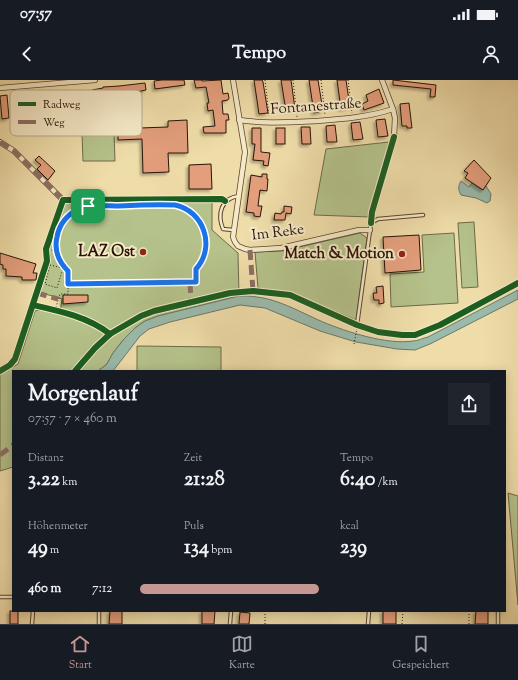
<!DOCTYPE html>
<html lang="de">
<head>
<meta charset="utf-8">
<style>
	body { margin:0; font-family:"Sorts Mill Goudy",serif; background:#20242c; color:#f1f3f6; height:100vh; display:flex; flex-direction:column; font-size:15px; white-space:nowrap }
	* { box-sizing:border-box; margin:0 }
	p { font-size:13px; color:#9ea1a6 }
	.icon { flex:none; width:22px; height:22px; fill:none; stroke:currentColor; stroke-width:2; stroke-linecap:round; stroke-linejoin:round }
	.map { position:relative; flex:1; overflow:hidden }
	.details { position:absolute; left:12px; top:290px; width:494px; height:242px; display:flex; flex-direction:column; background:#171b24; border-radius:0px; box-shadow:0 2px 10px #0003 }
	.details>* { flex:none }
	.pin { position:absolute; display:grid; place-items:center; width:34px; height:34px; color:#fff; margin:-17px; border-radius:8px; box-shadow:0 2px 6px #0006 }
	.round { display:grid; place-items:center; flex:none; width:42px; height:42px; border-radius:0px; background:#20242c }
	.headline { display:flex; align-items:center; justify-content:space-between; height:68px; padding:0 16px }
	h1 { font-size:22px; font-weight:700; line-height:30px }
	.stats { display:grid; grid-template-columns:repeat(3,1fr); gap:6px; height:68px; padding:4px 16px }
	.stats div { display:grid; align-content:center }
	.stats b { font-size:20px; font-weight:700 }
	.stats small { font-size:11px; font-weight:400 }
	.stats p { font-size:11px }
	ul { padding:0 16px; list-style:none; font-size:13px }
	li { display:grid; grid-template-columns:64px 48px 1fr; align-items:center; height:30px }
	li i { height:10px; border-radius:5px; background:#c59692 }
	.status { display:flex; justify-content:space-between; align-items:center; height:28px; padding:0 20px; background:#171b24; direction:ltr }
	.status svg { height:11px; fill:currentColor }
	header { display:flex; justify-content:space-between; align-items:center; height:52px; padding:0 16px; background:#171b24; font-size:18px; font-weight:700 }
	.dock { display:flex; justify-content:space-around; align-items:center; height:56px; border-top:1px solid #363941; background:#171b24; font-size:11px; color:#9ea1a6 }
	.dock a { display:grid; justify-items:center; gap:2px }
	.dock .active { color:#c59692 }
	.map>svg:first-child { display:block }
	.green { fill:#b5c28b; stroke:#6e6a48 }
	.water { fill:#9abbac; stroke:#6c786a }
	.building { fill:#e39e7b; stroke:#281306; filter:url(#shadow) }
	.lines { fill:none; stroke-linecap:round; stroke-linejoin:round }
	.service-casing { stroke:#5a462f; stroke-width:4.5 }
	.minor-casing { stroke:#5a462f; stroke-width:6 }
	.path { stroke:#281306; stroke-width:1; stroke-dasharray:1 2; stroke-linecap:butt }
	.service { stroke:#f5e9c7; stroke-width:2.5 }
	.minor { stroke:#f5e9c7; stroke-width:4.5 }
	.quiet { stroke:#8d6e63; stroke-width:5; stroke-dasharray:10 5; stroke-linecap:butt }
	.cycleway-casing { stroke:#f5e9c7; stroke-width:8 }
	.cycleway { stroke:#1b5e20; stroke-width:6 }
	.route-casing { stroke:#fff; stroke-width:8 }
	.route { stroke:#1a73e8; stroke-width:5 }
	.poi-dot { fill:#8f2418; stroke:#f5e9c7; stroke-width:1.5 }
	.labels { text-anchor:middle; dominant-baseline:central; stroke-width:4; stroke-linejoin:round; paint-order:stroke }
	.street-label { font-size:15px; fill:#281306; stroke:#f5e9c7 }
	.poi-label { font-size:15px; font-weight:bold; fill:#281306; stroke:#f5e9c7; text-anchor:end }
	.key { fill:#f5e9c7; stroke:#b8a98d; stroke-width:1 }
	.key-label { font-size:11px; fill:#281306 }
</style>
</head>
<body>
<div class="status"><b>07:57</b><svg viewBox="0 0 49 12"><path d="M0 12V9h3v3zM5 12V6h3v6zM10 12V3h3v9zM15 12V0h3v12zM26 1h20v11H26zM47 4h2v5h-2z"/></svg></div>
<header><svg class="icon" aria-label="back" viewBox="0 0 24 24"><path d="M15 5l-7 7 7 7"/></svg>Tempo<svg class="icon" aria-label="person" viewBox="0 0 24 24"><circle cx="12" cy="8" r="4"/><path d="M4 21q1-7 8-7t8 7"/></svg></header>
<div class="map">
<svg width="518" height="544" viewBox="0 0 518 544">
	<defs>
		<filter id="shadow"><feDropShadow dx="-2.5" dy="2.5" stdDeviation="1" flood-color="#0004"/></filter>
	</defs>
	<rect width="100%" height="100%" fill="#efdda9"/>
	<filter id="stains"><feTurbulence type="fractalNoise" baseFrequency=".005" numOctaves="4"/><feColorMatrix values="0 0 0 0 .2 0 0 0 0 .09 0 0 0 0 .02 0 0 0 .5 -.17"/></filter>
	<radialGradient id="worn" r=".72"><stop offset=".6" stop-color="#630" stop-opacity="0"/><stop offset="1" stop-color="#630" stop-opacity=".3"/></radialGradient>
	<!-- green -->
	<g class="green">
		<path d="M114,53l1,28h-32l-1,-27z"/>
		<path d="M389,62l-19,75 -56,-2 12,-66z"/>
		<path d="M212,121v29l26,23 1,43 -81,20 -13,5 -10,7 -11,11 -11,14 -6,11 -9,7h-85v96l-13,4v-96l18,-11 17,-53 8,-2 17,4 2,-14 -23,-7 11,-36 -1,-6 15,-48z"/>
		<path d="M474,142l4,65 -16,1 -4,-65z"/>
		<path d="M360,153l7,5 -11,82 -65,-27 -33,-5 -3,-36 27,-1z"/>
		<path d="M454,153l4,70 -67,4 -1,-33 34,-2 -2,-37z"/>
		<path d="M137,266l84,1v24h-84z"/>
		<path d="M508,413l10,3v109z"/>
	</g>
	<!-- water -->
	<g class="water">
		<path d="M461,101l8,6 3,-4 10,7 4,-4 5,8 -1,7 -3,2 -11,-5 -15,-3c-3,-5 -3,-9 0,-14z"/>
		<path d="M518,210v9l-88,45 -15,6 -18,-1 -41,-7 -36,-11 -55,-23 -25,-3 -70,17 -21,7 -9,7 -27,35h-15l9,-7 6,-11 11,-14 11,-11 10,-7 13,-5 81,-20c34,-1 54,13 84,26 24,10 64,23 90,19 5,0 10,-3 15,-4z"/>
	</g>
	<!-- building -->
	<g class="building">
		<path d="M162,0h22l1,5 -30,4 -1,-8z"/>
		<path d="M194,0h8v1l19,-1 2,14 5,-1 1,5 -1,2 -6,1 1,13h5l1,6h-3v13h-22l-1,-6 12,-1 -2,-16 -5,1 -1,-8h2l-3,-16 -10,1z"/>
		<path d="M254,0h8l1,2 5,31 -9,1z"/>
		<path d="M281,0h10l4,29 -9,2z"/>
		<path d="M309,0h9l5,31 -9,2z"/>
		<path d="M337,0h9l4,27 -9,2z"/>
		<path d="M393,0l43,5 -1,12h-5l1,-8 -38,-4z"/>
		<path d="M145,3l1,7 -15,3 1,4 -18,3 -1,-5 -9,2v-4l-11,2 -1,-5 11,-2v-1l16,-1z"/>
		<path d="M379,9l5,14 -20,7 -2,-6 6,-3 -2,-6z"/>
		<path d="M7,15l2,23 -7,1 -2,-23z"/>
		<path d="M409,23l3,25h-5v-2h-5l-2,-22z"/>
		<path d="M385,39l3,17 -10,1 -2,-17z"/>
		<path d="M187,40l1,33h-20l1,19 -26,1 -1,-34 -24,1v-17h22v5l28,-1v-6z"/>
		<path d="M360,42l3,17 -10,1 -2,-17z"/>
		<path d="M335,45l2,17h-10l-1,-16z"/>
		<path d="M301,47h9l1,17h-9z"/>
		<path d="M252,48h9v24l9,1 -2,13 -5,-1 1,-4 -11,-1 2,-16h-3z"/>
		<rect x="276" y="48" width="9" height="16"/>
		<path d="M39,76l16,15 -7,9 -11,-11 4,-4 -6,-5z"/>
		<path d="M474,80l17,18 -8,12 -18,-12 3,-5 -4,-2z"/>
		<path d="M211,84l1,25h-23v-24z"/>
		<path d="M262,94h5v5h1l-1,12 -7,-1 -2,16h4l-2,11 -6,-1v-3l-8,-1 5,-37 11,2z"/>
		<path d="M284,126l8,1 -1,7 -5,-1 -1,7h-11l1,-7 6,1 1,-2h2z"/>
		<path d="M419,155l2,35 -36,3 -2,-36z"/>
		<path d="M0,173l36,11 -3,9h4l-1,7h-14v-3l-16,-1v-7h-3v-4l-3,-1z"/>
		<path d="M383,206l1,17 -5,1v-4h-5l-1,-7h4l-1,-6z"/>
		<path d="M63,215h25v7l-25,2z"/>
		<rect x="10" y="531" width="8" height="13"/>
		<path d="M110,531h12v13h-13z"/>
		<path d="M202,531h13l-1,13h-12z"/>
		<rect x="383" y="531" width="13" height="13"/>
		<path d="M476,531h12v13h-13z"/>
		<path d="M240,532l10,1 -1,11h-10z"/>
	</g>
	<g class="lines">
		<!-- service casing -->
		<g class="service-casing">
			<g id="service">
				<path d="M233,150l-10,-1c-6,-15 -2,-31 16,-33"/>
				<path d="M357,245l14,-102 7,-4 45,-4"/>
				<path d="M0,517h13"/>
				<path d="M32,544l1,-13"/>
				<path d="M99,544v-13"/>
				<path d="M230,544l1,-13"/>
				<path d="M368,544l1,-13"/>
				<path d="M498,544v-13"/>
			</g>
		</g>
		<!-- minor casing -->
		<g class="minor-casing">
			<g id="minor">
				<path d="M233,0l12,72 -12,85 2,5 3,4 7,3 5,1 31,-2 78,-18h11"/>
				<path d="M382,0l11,29 2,9 -1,19"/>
				<path d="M0,8l95,-8"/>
				<path d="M239,40c26,4 52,2 78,1 26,-2 52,-4 76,-12"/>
				<path d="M0,62l14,9 49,49"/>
			</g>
		</g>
		<!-- path -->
		<g class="path">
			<path d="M265,0l4,36"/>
			<path d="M293,0l4,37"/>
			<path d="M321,0l4,35"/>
			<path d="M348,0l4,33"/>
			<path d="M46,168l11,4"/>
			<path d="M50,185l13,3 -6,20 -12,-4z"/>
			<path d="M55,230l5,-16h8v-23c-24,-23 -8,-62 24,-65l83,-1c22,5 35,26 30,48 -1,4 -3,8 -5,12 -1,1 -3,3 -4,5 -1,3 0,9 0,12l-128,2"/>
			<path d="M354,264l3,-16"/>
			<path d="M265,544v-13"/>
			<path d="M402,544l1,-13"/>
			<path d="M469,544v-13"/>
		</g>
		<!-- service -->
		<use href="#service" class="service"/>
		<!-- minor -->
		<use href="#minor" class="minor"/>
		<!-- quiet -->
		<g class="quiet">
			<path d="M0,62l14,9 49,49"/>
			<path d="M250,170l3,41"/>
			<path d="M190,203l1,19"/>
			<path d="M37,213l21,6"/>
			<path d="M0,375l13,-10"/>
		</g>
		<!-- cycleway casing -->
		<g class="cycleway-casing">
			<g id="cycleway">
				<path d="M371,143l1,-11 22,-75"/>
				<path d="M33,225c27,6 55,12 77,29"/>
				<path d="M0,291l10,-6 5,-6 32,-98 -1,-12 17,-49 159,-1 3,2"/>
				<path d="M75,291l20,-23 15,-14 31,-18 13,-5 76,-18 23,-2 37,4 67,30 21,7 24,3h13l25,-10 78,-42"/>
			</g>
		</g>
		<!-- cycleway -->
		<use href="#cycleway" class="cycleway"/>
	</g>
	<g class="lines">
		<!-- route casing -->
		<g class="route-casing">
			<path id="route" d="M175,125c29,6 41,42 21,64v13l-128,2v-13c-9,-9 -14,-21 -11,-34 2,-12 10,-23 22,-28 12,-5 27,-3 40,-3 18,-1 37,-2 56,-1z"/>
		</g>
		<!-- route -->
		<use href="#route" class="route"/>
	</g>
	<!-- markers -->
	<g class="poi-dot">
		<circle cx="143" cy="172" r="4"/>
		<circle cx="402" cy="174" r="4"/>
	</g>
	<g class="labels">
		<!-- street labels -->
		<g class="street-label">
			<text transform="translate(316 27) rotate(-4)">Fontanestraße</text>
			<text transform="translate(278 153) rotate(-7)">Im Reke</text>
		</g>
		<!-- poi labels -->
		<g class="poi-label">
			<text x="135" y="172">LAZ Ost</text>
			<text x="394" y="174">Match &amp; Motion</text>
		</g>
	</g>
	<!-- legend -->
	<rect x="10" y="10" width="132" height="46" rx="6" class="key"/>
	<rect x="18" y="22" width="18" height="4" fill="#1b5e20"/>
	<rect x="18" y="40" width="18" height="4" fill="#8d6e63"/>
	<g class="key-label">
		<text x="43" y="28">Radweg</text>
		<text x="43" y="46">Weg</text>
	</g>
	<rect width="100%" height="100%" filter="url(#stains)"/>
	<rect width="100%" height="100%" fill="url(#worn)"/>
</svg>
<div class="pin" style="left:88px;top:126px;background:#1e9e55"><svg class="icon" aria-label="arrive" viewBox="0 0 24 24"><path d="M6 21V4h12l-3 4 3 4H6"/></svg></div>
<section class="details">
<div class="headline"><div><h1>Morgenlauf</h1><p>07:57 · 7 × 460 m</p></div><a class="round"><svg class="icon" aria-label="share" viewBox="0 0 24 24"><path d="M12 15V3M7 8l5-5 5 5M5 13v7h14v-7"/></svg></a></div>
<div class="stats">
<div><p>Distanz</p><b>3.22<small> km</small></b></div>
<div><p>Zeit</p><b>21:28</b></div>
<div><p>Tempo</p><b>6:40<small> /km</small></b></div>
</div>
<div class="stats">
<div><p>Höhenmeter</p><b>49<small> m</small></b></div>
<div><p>Puls</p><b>134<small> bpm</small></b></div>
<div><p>kcal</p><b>239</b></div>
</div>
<ul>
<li><b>460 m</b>7:12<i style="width:51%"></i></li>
</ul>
</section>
</div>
<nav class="dock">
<a class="active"><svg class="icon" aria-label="home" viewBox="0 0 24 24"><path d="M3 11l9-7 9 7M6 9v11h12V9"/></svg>Start</a>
<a><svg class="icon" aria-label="map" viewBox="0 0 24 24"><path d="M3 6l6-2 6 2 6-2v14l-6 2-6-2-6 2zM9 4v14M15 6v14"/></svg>Karte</a>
<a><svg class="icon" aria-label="saved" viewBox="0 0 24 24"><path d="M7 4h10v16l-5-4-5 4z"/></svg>Gespeichert</a>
</nav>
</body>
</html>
